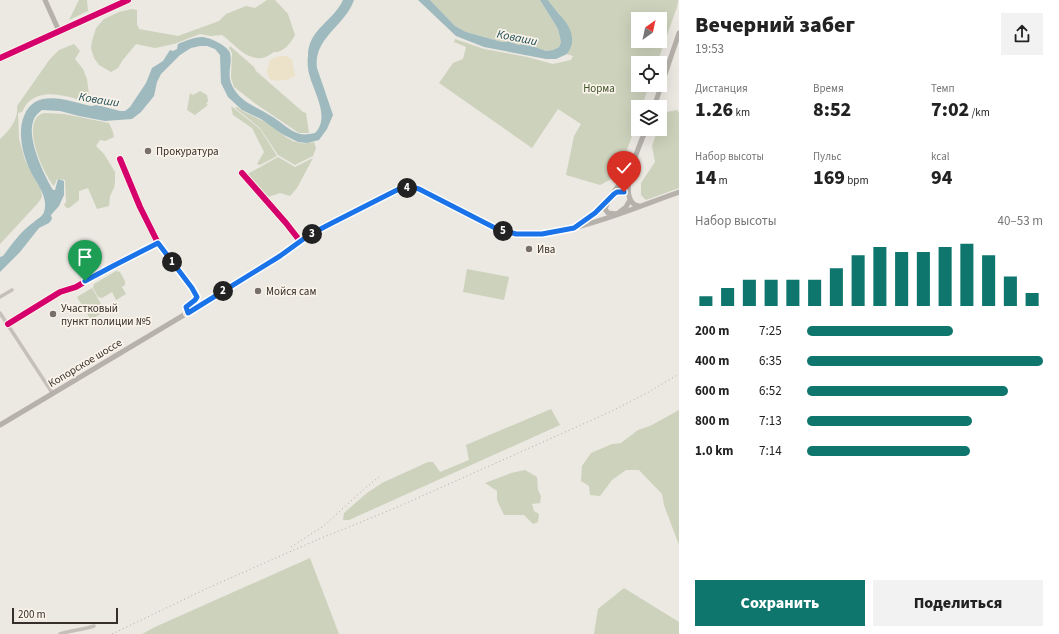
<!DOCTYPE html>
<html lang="ru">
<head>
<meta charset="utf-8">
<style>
	body { margin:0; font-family:"Source Sans 3",sans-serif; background:#f2f2f2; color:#222; height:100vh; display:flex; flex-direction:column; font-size:15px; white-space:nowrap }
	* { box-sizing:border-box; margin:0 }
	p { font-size:13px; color:#767676 }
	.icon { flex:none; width:22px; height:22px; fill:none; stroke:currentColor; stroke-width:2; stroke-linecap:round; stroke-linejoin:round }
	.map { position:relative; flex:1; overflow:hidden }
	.details { display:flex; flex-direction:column; background:#fff; width:380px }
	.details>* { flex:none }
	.needle { width:26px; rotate:33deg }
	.fabs { position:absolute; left:631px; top:12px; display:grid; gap:8px }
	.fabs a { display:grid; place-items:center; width:36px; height:36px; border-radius:0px; background:#fff; box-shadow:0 4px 16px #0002; font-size:20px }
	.scale { position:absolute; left:12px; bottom:10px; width:106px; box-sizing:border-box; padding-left:4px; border:2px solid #362e29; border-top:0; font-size:11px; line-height:14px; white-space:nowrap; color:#362e29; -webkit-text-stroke:3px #f9f3e9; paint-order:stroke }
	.pin { position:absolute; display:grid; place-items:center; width:34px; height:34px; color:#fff; margin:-41px -17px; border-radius:50% 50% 50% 0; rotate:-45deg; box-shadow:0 0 4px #0007 }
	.pin .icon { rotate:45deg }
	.km { position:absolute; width:20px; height:20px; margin:-10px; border-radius:50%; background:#222; color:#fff; font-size:11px; line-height:20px; text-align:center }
	.round { display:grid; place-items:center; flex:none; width:42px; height:42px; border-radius:0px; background:#f2f2f2 }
	.head { display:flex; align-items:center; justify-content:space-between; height:68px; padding:0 16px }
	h1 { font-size:22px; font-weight:800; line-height:30px }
	.metrics { display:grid; grid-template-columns:repeat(3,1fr); gap:6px; height:68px; padding:4px 16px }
	.metrics div { display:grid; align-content:center }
	.metrics b { font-size:20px; font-weight:800 }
	.metrics small { font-size:11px; font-weight:400 }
	.metrics p { font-size:11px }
	.chart { height:112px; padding:8px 16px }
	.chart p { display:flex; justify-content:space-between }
	.chart svg { width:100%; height:72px; margin-top:4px; stroke:#0f766e; stroke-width:6 }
	.primary-button { display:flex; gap:8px; margin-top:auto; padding:8px 16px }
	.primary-button a { flex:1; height:46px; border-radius:0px; background:#0f766e; color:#fff; font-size:16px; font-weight:800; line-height:46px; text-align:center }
	.primary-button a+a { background:#f2f2f2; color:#222 }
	ul { padding:0 16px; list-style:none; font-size:13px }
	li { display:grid; grid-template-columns:64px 48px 1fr; align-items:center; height:30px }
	li i { height:10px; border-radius:5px; background:#0f766e }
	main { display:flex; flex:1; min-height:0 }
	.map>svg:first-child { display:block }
	.green { fill:#ccd2bc; fill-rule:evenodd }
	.sand { fill:#ece2c9 }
	.water { fill:#9ebabe }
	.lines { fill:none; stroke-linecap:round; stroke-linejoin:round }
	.street { stroke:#c6c0ba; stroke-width:3.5 }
	.secondary { stroke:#b6b1ab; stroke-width:5 }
	.rail { stroke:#ada9a5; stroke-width:1; stroke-dasharray:1 3; stroke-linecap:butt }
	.cycleway-casing { stroke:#f9f3e9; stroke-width:8 }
	.cycleway { stroke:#d6006c; stroke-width:6 }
	.route-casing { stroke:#fff; stroke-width:8 }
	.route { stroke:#1a73e8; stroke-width:5 }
	.poi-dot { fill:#766f6a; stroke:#f9f3e9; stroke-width:1.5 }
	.labels { text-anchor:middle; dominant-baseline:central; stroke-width:3.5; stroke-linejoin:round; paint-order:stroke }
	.park-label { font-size:11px; fill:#42542d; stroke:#f9f3e9 }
	.poi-label { font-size:11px; fill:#362e29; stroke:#f9f3e9; text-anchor:start }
	.street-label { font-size:11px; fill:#362e29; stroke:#f9f3e9 }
	.water-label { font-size:12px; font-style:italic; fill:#1f4e57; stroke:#f9f3e9 }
</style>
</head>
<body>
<main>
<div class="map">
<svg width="679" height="634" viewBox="0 0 679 634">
	<rect width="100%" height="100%" fill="#ece8e2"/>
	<!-- green -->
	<g class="green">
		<path d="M79,0h8l1,11 -19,9z"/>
		<path d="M267,0h8l13,14 7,21c-3,6 -9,14 -15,16 -2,1 -4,1 -6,1 -4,2 -7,5 -12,6 -17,2 -27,-14 -40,-23l-11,1 -11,-2 -26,10 -19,4 -19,-4 -14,17 -4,7 -7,4 -12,-7 -5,-7 -3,-10 1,-7 4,-13 8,-9 15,-7 13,-3 5,1v14l2,5 39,7 41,-15 7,-7 20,-8 9,2z"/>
		<path d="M430,0h110l18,29 3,13 -2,5 -6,3 -7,1 -22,-8 -5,2 -9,-3h-8l-36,-10 -11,-6z"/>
		<path d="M548,0h130l-1,7 -20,56h-19v22h11l-7,22h-4c0,18 -15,58 -27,72 -3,2 -7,4 -11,6l-34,-10 8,-39 7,-12 -23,-15 -26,39 -93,-65 14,-20 10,-4 3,-12 -12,-5 1,-3 29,10 43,8 26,7 18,-4 2,-4 -6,-2 3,-6 -10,-34 -8,-7zM638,19h22v22h-22z"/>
		<path d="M74,44l6,7 -5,8 8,10 4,10 3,24c-18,-5 -42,-15 -59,-3 -4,2 -7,8 -9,12l-4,1 1,26 6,21 16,30 1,7 -4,6 -38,41v-105c9,-8 19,-20 17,-33l33,-47 9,-9z"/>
		<path d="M230,46l24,21 2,4 47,41 3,1 3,20h-10l-43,-29 -22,-17 -3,-9 1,-25 -3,-5z"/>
		<path d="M200,91l7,4 1,6 -2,3 2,1 -13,10 -8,-5 3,-17 3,2z"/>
		<path d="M231,106l29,23 17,27 -17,9 -3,-1 7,-12 -12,-24 -19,-13z"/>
		<path d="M237,107c7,6 15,8 24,13 20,9 27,28 53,22l2,6 -3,8 -18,9 -17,-10 -18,-27 -25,-20z"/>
		<path d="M677,110l2,3v75l-33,12 -5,-5v-12l14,-21 -3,-16 6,-17h2l1,-8 6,-9z"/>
		<path d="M44,113l20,1 45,9 4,9 1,5 -9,4 -5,-1 -4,6 8,8 11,18v9l-1,7 -4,8 -1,10 -12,3 -9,-21 -9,3v9l-10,8h-2l-3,-3 2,-3 -1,-22 -8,-1 -3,7c-11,-13 -35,-66 -10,-73z"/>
		<path d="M278,157l17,10 18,-9 -16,30 -7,8 -10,-3 -15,5 -21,-22z"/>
		<path d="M467,269l42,8 -5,23 -41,-8z"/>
		<path d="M116,271l4,1 5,9v4l-5,3 2,-1 4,7 -10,6 -4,-8 -10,6 -4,-1 -5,-9 1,-4z"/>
		<path d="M92,288l13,23 -14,9 -14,-23z"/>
		<path d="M551,409l9,16 -211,95h-6l1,-7 23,-20 15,-10 46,-21h5l7,10 29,-12 -3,-15z"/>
		<path d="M679,410v135l-15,-40 -2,-11 -23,-24h-13l-14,10 -12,16 -10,-1 -1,-9 -8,-5 1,-15 9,-13 21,-9 9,-1 17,-13 12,-4z"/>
		<path d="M525,470l12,7 1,13 3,6 -1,7 -8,1 2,7 5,3 -1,8 -5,2 -9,-9h-20l-7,-15v-9l-12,-8 26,-10z"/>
		<path d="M310,558l29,76h-197l13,-7z"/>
		<path d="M624,588l55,34v12h-85l4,-25z"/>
	</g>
	<!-- sand -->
	<path class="sand" d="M280,56h6l6,4 3,16c-8,5 -15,5 -24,4 -6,-7 -4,-11 -1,-20z"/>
	<!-- water -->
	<g class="water">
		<path d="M343,0h11c-9,26 -41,38 -37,68l16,47 -6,14 -8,11 -12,3 -9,-1 -16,-8 -21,-15 -19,-9 -14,-13 -7,-14 -1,-28 -5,-6 -8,-3h-7l-9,2 -11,7 -19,19 -4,8 -3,14 -13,16 -9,7 -27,2 -26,-5 -19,-5 -18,-1c-4,3 -8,7 -9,12 -6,17 11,53 20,68h2l3,-11 6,2v14l-5,11 -8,9 1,4 -3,4 -10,5 -19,24 -20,20v-15l3,-1c9,-12 19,-26 31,-34 3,-3 9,-6 10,-10 5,-14 -7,-28 -13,-40 -8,-16 -14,-39 -7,-56 11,-29 45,-15 67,-10l6,-1 23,6h5l5,-4 16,-24 6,-15 11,-7 7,-11 3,1 4,-2 1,-5c7,-3 16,-7 24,-7 7,0 26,9 28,16 3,13 -5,21 4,36 9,15 24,18 37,27 9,5 18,15 29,18 5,1 10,0 15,-1 15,-15 0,-39 -5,-56 -2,-6 -3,-14 -2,-21 0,-27 25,-34 35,-56z"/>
		<path d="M418,0h12l25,26 11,6 36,10h8l9,3 5,-2 22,8 7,-1 6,-3 2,-5 -3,-13 -18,-29h8c8,13 26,25 24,42 0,4 -3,9 -5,12l-11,5h-10l-62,-12 -28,-11z"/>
	</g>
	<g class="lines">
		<!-- street -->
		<g class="street">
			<path d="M120,159l20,48 18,36 34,45 5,9 -2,3 -9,7 1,6"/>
			<path d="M242,173l44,50 14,18"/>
			<path d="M0,297l12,-7"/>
			<path d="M0,313l53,81"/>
			<path d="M8,324l52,-32 16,-5 37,-22 45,-22"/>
			<path d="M60,634c11,-4 23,-4 34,-8"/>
		</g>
		<!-- secondary -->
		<g class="secondary">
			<path d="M45,0l14,31"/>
			<path d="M0,58l128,-58"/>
			<path d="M654,107l25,-74"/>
			<path d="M607,204l-2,5 3,4 9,1 9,-7 4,-7"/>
			<path d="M639,206l-4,-1c-18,-12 5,-60 11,-76"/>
			<path d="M580,224c23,-15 34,-32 50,-54"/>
			<path d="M0,425l204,-122 76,-47 29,-21 88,-45 15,-3 7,2c26,12 50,28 76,39 50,21 135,-19 184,-36"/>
		</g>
		<!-- rail -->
		<g class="rail">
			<path d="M291,547l34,-22 39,-36 15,-12"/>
			<path d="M112,634l98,-47 109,-48 74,-30 217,-97 37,-19 32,-19"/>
		</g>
		<!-- cycleway casing -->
		<g class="cycleway-casing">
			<g id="cycleway">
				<path d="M0,58l128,-58"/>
				<path d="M120,159l20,48 18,36 34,45 5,9 -2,3 -9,7 1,6"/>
				<path d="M242,173l44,50 14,18"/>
				<path d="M8,324l52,-32 16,-5 37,-22 45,-22"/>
			</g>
		</g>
		<!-- cycleway -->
		<use href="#cycleway" class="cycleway"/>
	</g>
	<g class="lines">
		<!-- route casing -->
		<g class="route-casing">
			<path id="route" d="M85,281l28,-15 45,-23 34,45 5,9 -2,3 -9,7 2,6 92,-57 29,-21 23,-12 65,-33 15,-3 7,2 76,39 21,6h26l32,-6 21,-15 19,-19 3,-2h7"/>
		</g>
		<!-- route -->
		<use href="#route" class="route"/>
	</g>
	<!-- markers -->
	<g class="poi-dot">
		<circle cx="148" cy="151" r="4"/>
		<circle cx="529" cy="249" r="4"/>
		<circle cx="258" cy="291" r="4"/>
		<circle cx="53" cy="314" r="4"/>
	</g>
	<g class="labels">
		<!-- park labels -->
		<g class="park-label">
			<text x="599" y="88">Норма</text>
		</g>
		<!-- poi labels -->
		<g class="poi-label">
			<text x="156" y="151">Прокуратура</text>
			<text x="537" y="249">Ива</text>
			<text x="266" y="291">Мойся сам</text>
			<text x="61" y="308">Участковый<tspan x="61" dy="13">пункт полиции №5</tspan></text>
		</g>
		<!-- street labels -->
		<g class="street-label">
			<text transform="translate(85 363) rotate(-31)">Копорское шоссе</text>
		</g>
		<!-- water labels -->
		<g class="water-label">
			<text transform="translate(517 38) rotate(11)">Коваши</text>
			<text transform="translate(99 100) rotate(9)">Коваши</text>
		</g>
	</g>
</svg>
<div class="fabs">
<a><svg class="needle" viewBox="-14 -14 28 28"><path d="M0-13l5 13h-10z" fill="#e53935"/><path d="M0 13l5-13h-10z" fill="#767676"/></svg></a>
<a><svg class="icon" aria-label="locate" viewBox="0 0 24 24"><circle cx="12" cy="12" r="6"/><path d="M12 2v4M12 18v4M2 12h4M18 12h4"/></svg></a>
<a><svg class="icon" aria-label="layers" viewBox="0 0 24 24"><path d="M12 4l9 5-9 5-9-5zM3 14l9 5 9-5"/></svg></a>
</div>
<div class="scale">200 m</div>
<div class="pin" style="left:85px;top:281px;background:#1e9e55"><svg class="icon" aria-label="arrive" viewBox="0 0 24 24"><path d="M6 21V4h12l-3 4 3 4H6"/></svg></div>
<div class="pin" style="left:624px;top:192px;background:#d93025"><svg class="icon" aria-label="check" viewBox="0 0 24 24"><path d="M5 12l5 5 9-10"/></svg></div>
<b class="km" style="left:172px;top:262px">1</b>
<b class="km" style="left:223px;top:291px">2</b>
<b class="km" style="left:312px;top:234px">3</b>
<b class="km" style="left:407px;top:188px">4</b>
<b class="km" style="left:503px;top:231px">5</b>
</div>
<section class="details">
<div class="head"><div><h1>Вечерний забег</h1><p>19:53</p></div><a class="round"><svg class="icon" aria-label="share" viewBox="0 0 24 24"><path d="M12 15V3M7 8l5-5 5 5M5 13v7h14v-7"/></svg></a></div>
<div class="metrics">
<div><p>Дистанция</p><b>1.26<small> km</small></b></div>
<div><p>Время</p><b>8:52</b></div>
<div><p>Темп</p><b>7:02<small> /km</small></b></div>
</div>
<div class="metrics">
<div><p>Набор высоты</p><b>14<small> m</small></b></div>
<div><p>Пульс</p><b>169<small> bpm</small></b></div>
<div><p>kcal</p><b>94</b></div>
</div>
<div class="chart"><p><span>Набор высоты</span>40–53 m</p>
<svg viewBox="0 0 160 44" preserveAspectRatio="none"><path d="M5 44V38M15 44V33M25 44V28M35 44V28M45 44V28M55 44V28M65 44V21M75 44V13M85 44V8M95 44V11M105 44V11M115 44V8M125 44V6M135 44V13M145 44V26M155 44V36"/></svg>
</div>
<ul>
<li><b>200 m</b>7:25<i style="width:62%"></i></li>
<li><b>400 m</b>6:35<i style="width:100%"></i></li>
<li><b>600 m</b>6:52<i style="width:85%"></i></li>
<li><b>800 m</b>7:13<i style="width:70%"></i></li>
<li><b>1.0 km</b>7:14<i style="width:69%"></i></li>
</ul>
<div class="primary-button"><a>Сохранить</a><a>Поделиться</a></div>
</section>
</main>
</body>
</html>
